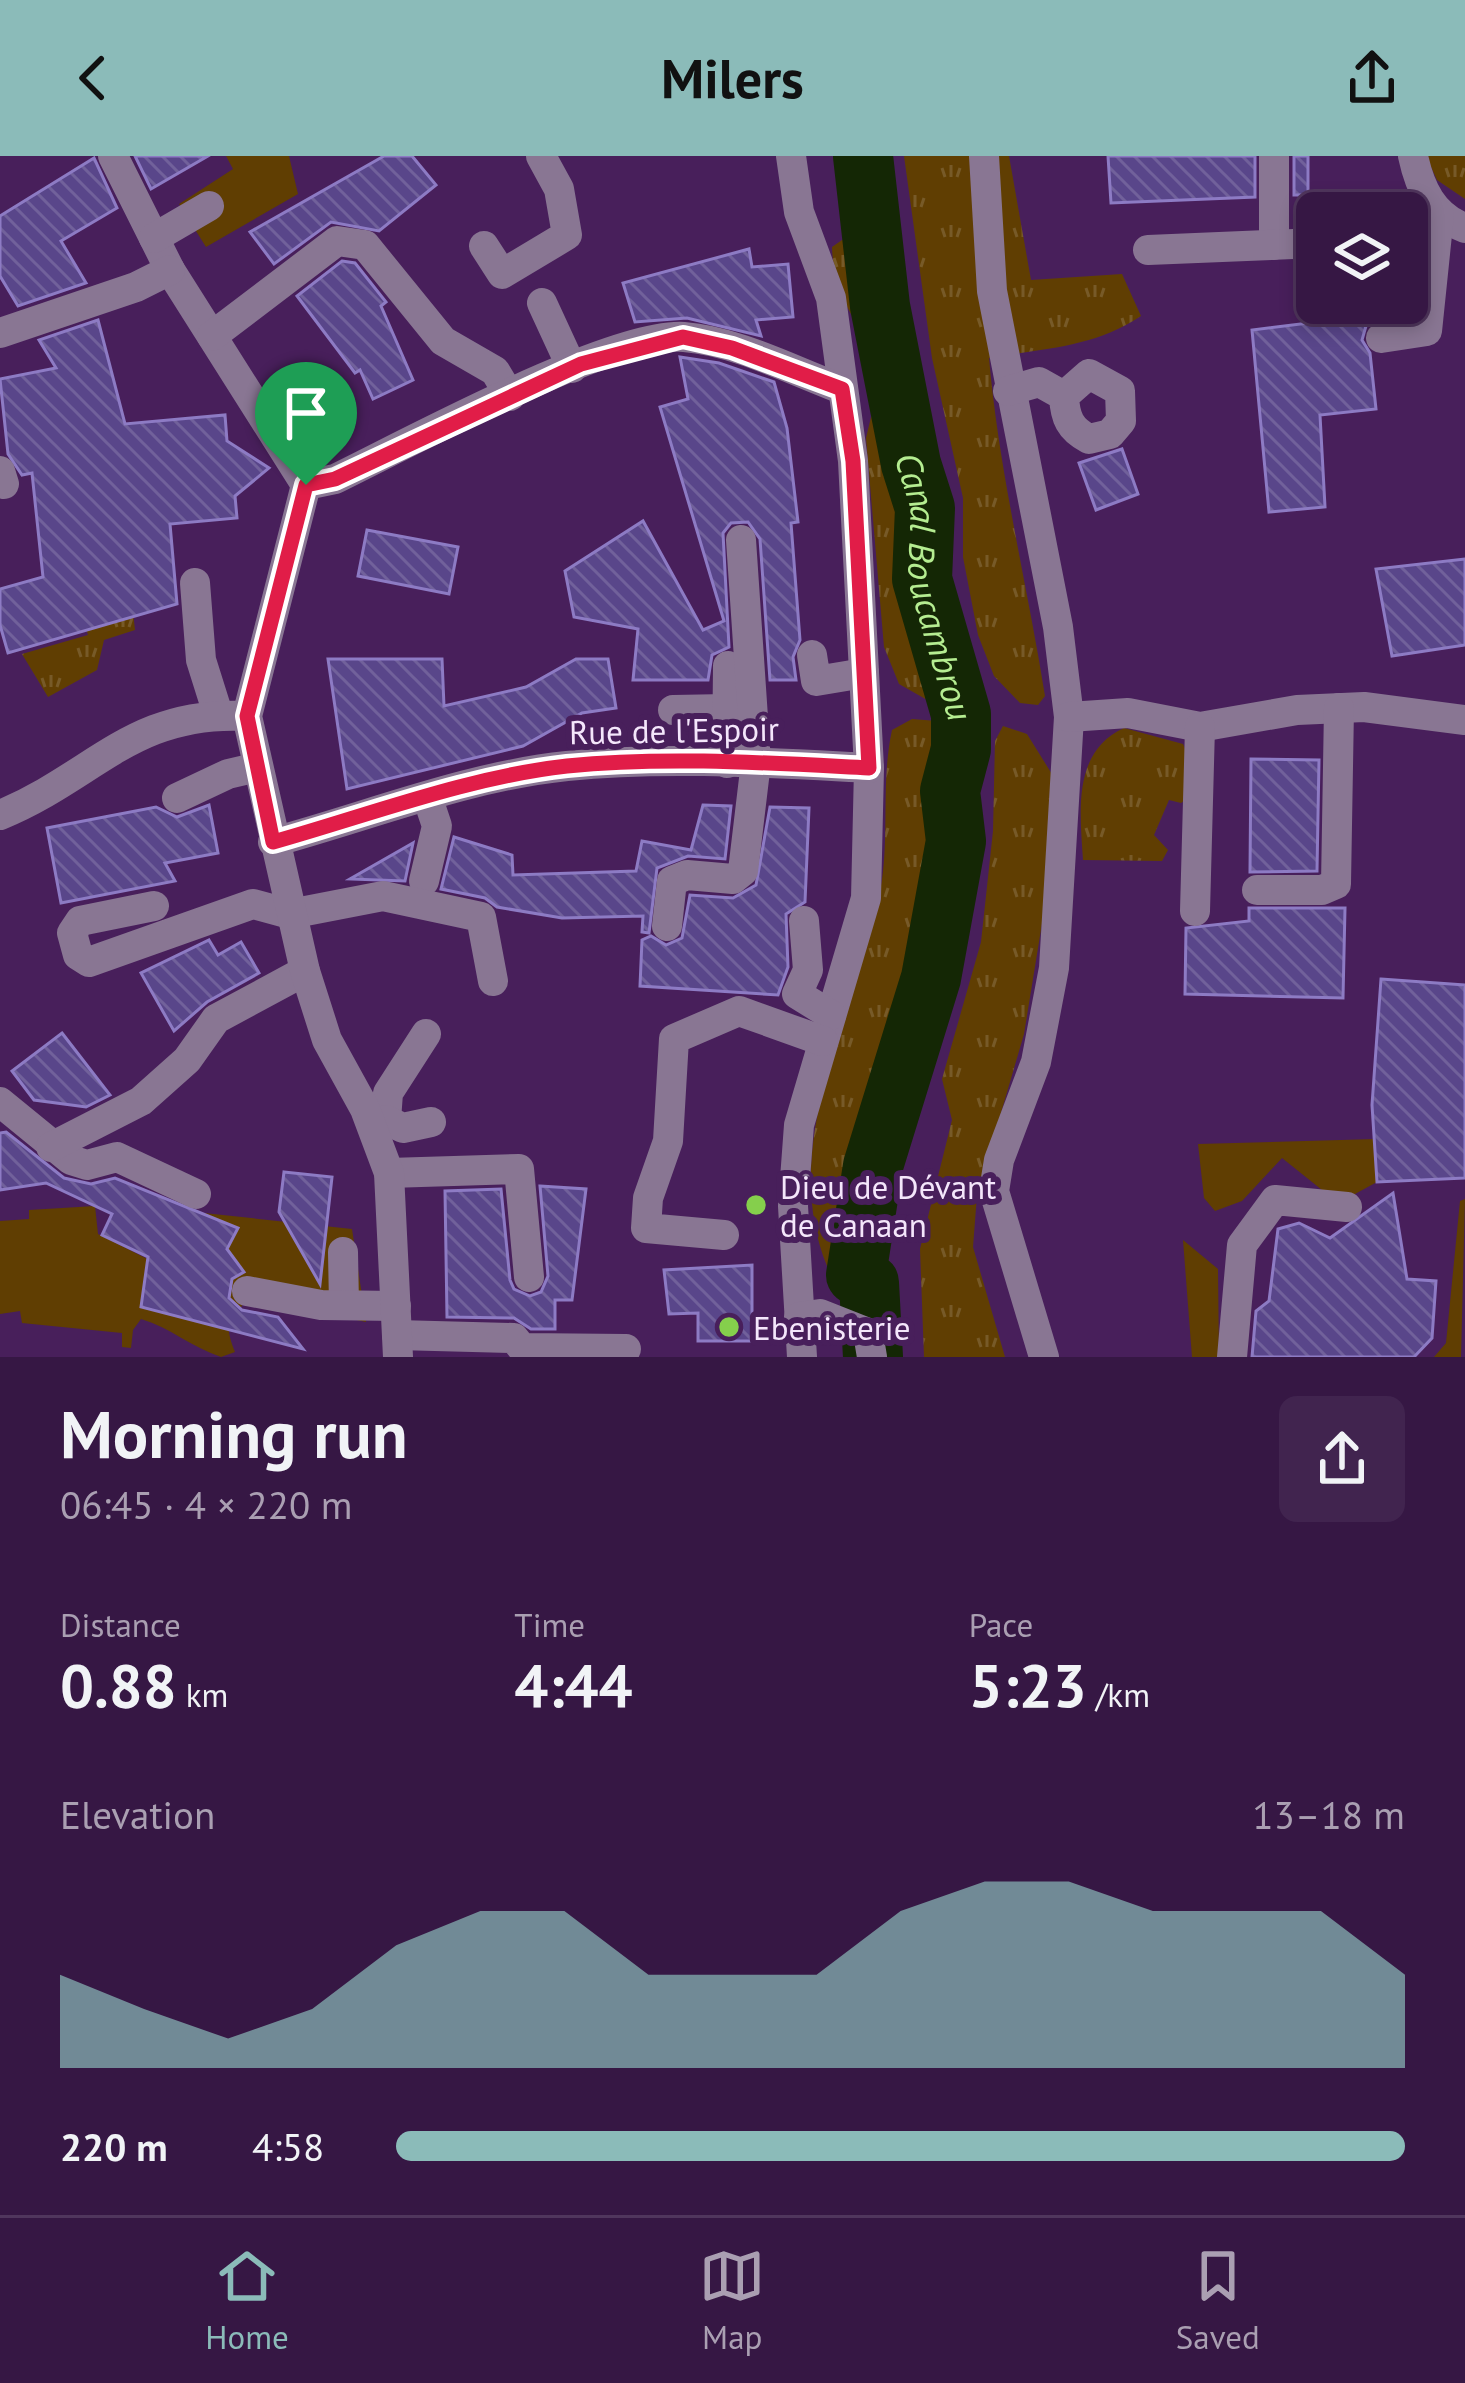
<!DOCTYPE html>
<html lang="en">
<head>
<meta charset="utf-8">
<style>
	body { margin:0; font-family:"PT Sans",sans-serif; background:#41244f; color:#f1f3f6; height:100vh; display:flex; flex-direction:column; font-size:45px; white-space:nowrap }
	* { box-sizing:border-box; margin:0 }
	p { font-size:39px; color:#aa9fb2 }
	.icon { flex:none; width:66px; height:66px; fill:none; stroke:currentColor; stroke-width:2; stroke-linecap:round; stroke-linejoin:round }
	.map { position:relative; height:1201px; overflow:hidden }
	.side { display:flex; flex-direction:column; background:#361744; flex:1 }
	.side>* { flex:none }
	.tools { position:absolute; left:1296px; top:36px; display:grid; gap:24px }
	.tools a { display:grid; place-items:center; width:132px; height:132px; border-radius:18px; background:#361744; box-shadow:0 6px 18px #0003,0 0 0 3px #50365d; font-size:60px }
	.pin { position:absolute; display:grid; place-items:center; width:102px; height:102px; color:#fff; margin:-123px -51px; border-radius:50% 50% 50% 0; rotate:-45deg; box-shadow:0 0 12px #0007 }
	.pin .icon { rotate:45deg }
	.round { display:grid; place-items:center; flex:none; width:126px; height:126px; border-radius:18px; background:#41244f }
	.headline { display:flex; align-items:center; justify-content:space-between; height:204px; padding:0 60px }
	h1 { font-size:66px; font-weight:700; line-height:90px }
	.stats { display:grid; grid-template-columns:repeat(3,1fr); gap:18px; height:204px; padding:12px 60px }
	.stats div { display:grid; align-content:center }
	.stats b { font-size:60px; font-weight:700 }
	.stats small { font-size:33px; font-weight:400 }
	.stats p { font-size:33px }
	.chart { height:336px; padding:24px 60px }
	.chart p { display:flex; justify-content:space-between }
	.chart svg { width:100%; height:216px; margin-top:12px; fill:#8bbbb9; opacity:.7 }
	ul { padding:0 60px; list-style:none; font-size:39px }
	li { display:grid; grid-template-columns:192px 144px 1fr; align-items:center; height:90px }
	li i { height:30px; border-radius:15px; background:#8bbbb9 }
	header { display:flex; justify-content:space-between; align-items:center; height:156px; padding:0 60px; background:#8bbbb9; color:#111; font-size:54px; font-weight:700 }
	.tab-bar { display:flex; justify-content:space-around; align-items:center; height:168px; border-top:3px solid #50365d; background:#361744; font-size:33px; color:#aa9fb2 }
	.tab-bar a { display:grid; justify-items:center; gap:6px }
	.tab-bar .active { color:#8bbbb9 }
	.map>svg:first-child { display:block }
	.grass { fill:url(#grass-tufts) }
	.garden { fill:#603e02 }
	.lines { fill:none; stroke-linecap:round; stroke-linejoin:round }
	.canal { stroke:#142705; stroke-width:60 }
	.building { fill:url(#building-back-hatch); stroke:#8d7bc4; stroke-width:3 }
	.minor { stroke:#897693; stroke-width:30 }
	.route-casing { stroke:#fff; stroke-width:24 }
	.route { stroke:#e11d48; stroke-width:15 }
	.poi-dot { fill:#85cf4c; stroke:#481f5b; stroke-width:4.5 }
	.labels { text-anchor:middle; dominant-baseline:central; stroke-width:12; stroke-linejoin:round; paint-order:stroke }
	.street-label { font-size:33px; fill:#f4e6fb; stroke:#481f5b }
	.poi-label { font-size:33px; fill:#f4e6fb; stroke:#481f5b; text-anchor:start }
	.water-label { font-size:36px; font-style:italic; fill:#b5ed91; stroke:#481f5b }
</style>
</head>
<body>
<header><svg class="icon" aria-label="back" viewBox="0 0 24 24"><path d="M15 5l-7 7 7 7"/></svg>Milers<svg class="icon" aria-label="share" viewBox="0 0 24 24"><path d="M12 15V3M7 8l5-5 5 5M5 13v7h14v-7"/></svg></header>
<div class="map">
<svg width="1465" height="1201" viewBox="0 0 1465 1201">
	<defs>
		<pattern id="grass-tufts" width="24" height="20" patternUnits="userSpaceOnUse" patternTransform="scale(3)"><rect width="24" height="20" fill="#603e02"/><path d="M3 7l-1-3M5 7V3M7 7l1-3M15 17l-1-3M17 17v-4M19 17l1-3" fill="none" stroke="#775a28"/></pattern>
		<pattern id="building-back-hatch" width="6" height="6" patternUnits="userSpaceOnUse" patternTransform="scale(3)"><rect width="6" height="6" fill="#59468a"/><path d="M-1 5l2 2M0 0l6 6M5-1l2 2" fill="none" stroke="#71619b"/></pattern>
	</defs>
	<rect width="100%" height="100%" fill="#481f5b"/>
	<!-- grass -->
	<g class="grass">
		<path d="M904,0h105l22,124 91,-6 19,42c-48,32 -97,32 -152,42 10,114 38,225 56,338l-7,9 -18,-2 -26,-27 -16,-41 -15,-78v-59l-31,-140z"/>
		<path d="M1426,0h39v43l-28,-19z"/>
		<path d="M842,84c34,8 45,60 54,89l-17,17c-29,-22 -46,-61 -47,-99z"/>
		<path d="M900,245l14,12 2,84 14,42 22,149 -23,13 -30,-17 -15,-37 -18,-209 6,-25z"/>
		<path d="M128,411l7,63 -31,10 -7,30 -49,27 -26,-43 66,-19 -17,-62z"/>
		<path d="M912,563l38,3 16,13c9,130 -41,257 -75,381 -13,48 -17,97 -36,144l-28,6c-49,-121 27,-250 52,-369 12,-55 1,-112 13,-167z"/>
		<path d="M1003,570l24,8 28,45 -9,120 -22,135 -47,161 -4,52 32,110h-81l-4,-108 32,-129 -10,-41 39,-137 12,-111 2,-90z"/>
		<path d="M1124,572l59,16 10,23 -1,28 -11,8 -12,-3 -15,35 14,15 -6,11 -79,-1c-3,-49 -11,-108 41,-132z"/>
	</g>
	<!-- garden -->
	<g class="garden">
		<path d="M226,0h63l9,38 -92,53 -27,-43 54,-35z"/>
		<path d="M1376,983l1,43 -22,12h-28l-45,-36 -40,43 -27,10 -11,-13 -6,-54z"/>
		<path d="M1465,1043l-4,158h-27l12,-14 14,-142z"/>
		<path d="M95,1050l3,28 85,43 17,-30 4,-34 148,16 14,93 -121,-26c-6,29 -26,17 -10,56l-14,5c-30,-10 -50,-29 -80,-38l-8,11 -2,18 -9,-1v-14l-100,-10 -2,-12 -20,3v-93l29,-2v-9z"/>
		<path d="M1183,1084l35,29 1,88h-27z"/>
	</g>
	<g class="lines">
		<!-- canal -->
		<path class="canal" id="s1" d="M863,0l17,150 31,158 14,44 -3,71 39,135v35l-11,42 6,50 -25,137 -58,188 -17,109 13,8 4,74"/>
	</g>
	<!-- building -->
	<g class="building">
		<path d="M135,0h73l-57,33z"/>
		<path d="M384,0h28l24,29 -57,46 -48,-9 -57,42 -24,-32z"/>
		<path d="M1108,0h147v41l-144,6z"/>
		<rect x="1294" y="0" width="14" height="39"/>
		<path d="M94,2l23,50 -56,33 25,42 -68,23 -18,-30v-60z"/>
		<path d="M749,93l3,18 36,-3 5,53 -37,3 5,16 -74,-18 -52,4 -12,-39z"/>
		<path d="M342,105l13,2 31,39 -5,4 32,74 -40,19 -13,-29 -5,3 -58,-77z"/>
		<path d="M1349,162l17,8 -4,14 8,13 6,56 -56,6 5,92 -56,5 -17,-182z"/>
		<path d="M98,164l27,104 100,-9 2,26 42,27 -34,28 2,22 -67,6 7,80 -169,49 -8,-28v-36l43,-12 -11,-104 -10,2 -14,-21 -8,-75 56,-11 -17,-28z"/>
		<path d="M680,201l39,6 55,19 13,46 11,94 -7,1 9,117 -7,17 3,23h-26l-10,-141 -12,-17 -17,1 -8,10 6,114 -17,8 -4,25h-75l5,-51 -64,-12 -9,-46 78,-50 60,109 21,-9 -64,-214 28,-8z"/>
		<path d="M1122,293l16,45 -42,16 -17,-47z"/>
		<path d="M367,374l91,17 -9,47 -91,-18z"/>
		<path d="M1465,403v86l-73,11 -16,-87z"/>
		<path d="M328,503h114l2,47 82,-19 50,-28h32l8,49 -34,5 -59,33 -176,43z"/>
		<path d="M1251,603l68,1 -2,111 -67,1z"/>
		<path d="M209,649l9,48 -53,10 10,18 -114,22 -14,-75 109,-21 21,10z"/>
		<path d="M703,649l28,1 -6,53 -37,-3 -31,12 -8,65 -7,-1 1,-16 -81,2 -65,-11 -12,-9 -44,-9 13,-52 58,18 1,20 123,-4 6,-30 49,9z"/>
		<path d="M770,651l39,1 -4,94 -19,12 2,53 -10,28 -138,-9 2,-46 9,-4 15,9 16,-7 8,-43 43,3 23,-13z"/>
		<path d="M413,687l-8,38 -55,-2z"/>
		<path d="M1249,752h96l-2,90 -158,-4 1,-66 63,-7z"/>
		<path d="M209,784l9,15 23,-13 18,31 -52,29 -33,29 -33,-58z"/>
		<path d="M1381,823l84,6v193l-88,4 -5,-77z"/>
		<path d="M62,877l17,22 31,40 -24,12 -52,-7 -22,-29z"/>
		<path d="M6,976l58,46 27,6 24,-6 123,50 -11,21 17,23 -12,7 -3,19 13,12 36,7 25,32 -162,-42 7,-50 -46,-22 10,-21 -66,-31 -46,7v-57z"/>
		<path d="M284,1016l48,5 -12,107 -41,-72z"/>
		<path d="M540,1030l46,3 -14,111h-17v29h-24l-17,-11 -67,-1 -2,-126 56,-2 9,91 4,9 16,7 11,-4 7,-16z"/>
		<path d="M1393,1037l14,86 29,2 -4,57 -18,19h-162l4,-46 13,-10 9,-72 21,-6 31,15z"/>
		<path d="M752,1109v76h-54v-28l-29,1 -5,-44z"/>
	</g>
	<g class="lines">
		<!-- minor -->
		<g class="minor">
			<path d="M113,0l57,114 136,215"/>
			<path d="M791,0l8,56 32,86 22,163 16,307 -3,130 -67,227 -6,81 9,151"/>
			<path d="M984,0l8,135 66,336 11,90 -15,251 -18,94 -37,98 -5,31 50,166"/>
			<path d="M1274,0v89"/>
			<path d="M1413,0c7,33 20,60 52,72"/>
			<path d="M154,82l55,-32"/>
			<path d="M484,90l18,28 65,-39 -8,-46 -18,-33"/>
			<path d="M1148,94l169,-7"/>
			<path d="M542,147l30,65"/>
			<path d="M0,177l136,-46 34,-17"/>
			<path d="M212,180l125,-95 28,4 78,96 52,30 15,25"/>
			<path d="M1381,182l46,-7 12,-116 -32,21"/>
			<path d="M1008,235l31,-9 25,14c1,22 6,33 25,43l21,-5 11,-13 -1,-30 -31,-17 -25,22"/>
			<path d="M0,315l4,13"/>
			<path d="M195,427l6,77 17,54"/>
			<path d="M812,499l4,26 48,-8"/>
			<path d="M673,554l54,-1"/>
			<path d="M1069,561l59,-4 72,14 97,-17 67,-3 101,13"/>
			<path d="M727,607l1,-97"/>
			<path d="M177,642l51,-24 30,-7"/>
			<path d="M0,659c95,-39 132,-105 247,-99"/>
			<path d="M273,686c96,-26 195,-66 294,-76 99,-10 203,-3 302,2"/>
			<path d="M424,725l13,-55 -9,-27"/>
			<path d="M1257,734h65l14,-6 3,-176"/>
			<path d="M154,750l-74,15 -8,12 6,22 11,7 164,-58 37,10 93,-18 98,21 12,64"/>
			<path d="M1195,755l5,-184"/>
			<path d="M804,765l4,49 -11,24 34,21"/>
			<path d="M667,770l5,-45 15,-6 46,4 10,-8 13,-109 -15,-222"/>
			<path d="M0,946l71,58 16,5 30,-8 79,37"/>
			<path d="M386,964l2,-27 38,-59"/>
			<path d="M373,970l13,-6 17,8 28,-6"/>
			<path d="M51,991l90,-46 46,-41 29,-41 89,-48"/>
			<path d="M389,1017l130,-4 10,108"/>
			<path d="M724,1079l-78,-7 2,-30 20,-57 6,-102 65,-28 84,30"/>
			<path d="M343,1096l1,53"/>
			<path d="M247,1135l74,14 75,1"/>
			<path d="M799,1161l21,-3 48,19 4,24"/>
			<path d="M397,1179l117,3 8,10 104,1"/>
			<path d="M398,1201l-9,-184 -24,-64 -38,-69 -22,-69 -58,-255 59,-231 29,-6c72,-35 278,-147 349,-142 53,4 109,34 158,52"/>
			<path d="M1232,1201l10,-112 33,-45 72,7"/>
		</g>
	</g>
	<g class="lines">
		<!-- route casing -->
		<g class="route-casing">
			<path id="route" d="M683,181l49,11 110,41 11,72 16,307c-99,-5 -203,-12 -302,-2 -99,11 -198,49 -294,76l-26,-126 59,-231 29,-6 246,-115z"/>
		</g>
		<!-- route -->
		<use href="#route" class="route"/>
	</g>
	<!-- markers -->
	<g class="poi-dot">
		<circle cx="756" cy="1049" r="12"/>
		<circle cx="729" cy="1171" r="12"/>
	</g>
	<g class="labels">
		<!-- street labels -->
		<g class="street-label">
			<text transform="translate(674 574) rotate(-1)">Rue de l'Espoir</text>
		</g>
		<!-- poi labels -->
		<g class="poi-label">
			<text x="780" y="1030">Dieu de Dévant<tspan x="780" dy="38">de Canaan</tspan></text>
			<text x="753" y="1171">Ebenisterie</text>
		</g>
		<!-- water labels -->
		<g class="water-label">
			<text stroke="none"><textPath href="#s1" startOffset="438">Canal Boucambrou</textPath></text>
		</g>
	</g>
</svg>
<div class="tools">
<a><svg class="icon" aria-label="layers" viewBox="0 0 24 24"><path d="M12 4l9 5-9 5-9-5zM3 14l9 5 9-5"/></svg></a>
</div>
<div class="pin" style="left:306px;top:329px;background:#1e9e55"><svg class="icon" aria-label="arrive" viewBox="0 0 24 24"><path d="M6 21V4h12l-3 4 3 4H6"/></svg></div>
</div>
<section class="side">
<div class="headline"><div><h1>Morning run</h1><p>06:45 · 4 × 220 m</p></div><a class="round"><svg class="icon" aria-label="share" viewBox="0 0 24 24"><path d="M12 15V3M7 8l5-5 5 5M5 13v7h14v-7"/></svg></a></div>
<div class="stats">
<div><p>Distance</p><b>0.88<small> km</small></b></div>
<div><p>Time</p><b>4:44</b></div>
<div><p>Pace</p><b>5:23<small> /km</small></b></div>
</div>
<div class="chart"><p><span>Elevation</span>13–18 m</p>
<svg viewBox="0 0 160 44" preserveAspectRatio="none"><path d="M0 44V25L10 32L20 38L30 32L40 19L50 12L60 12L70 25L80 25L90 25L100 12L110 6L120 6L130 12L140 12L150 12L160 25V44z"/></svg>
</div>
<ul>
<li><b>220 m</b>4:58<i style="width:100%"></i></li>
</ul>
</section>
<nav class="tab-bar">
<a class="active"><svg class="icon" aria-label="home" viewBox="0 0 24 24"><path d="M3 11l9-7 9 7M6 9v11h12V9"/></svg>Home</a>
<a><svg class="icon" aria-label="map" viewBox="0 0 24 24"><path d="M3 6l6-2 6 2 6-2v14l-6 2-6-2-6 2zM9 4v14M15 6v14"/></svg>Map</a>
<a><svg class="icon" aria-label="saved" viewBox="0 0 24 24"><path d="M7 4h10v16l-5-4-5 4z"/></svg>Saved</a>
</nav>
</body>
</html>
